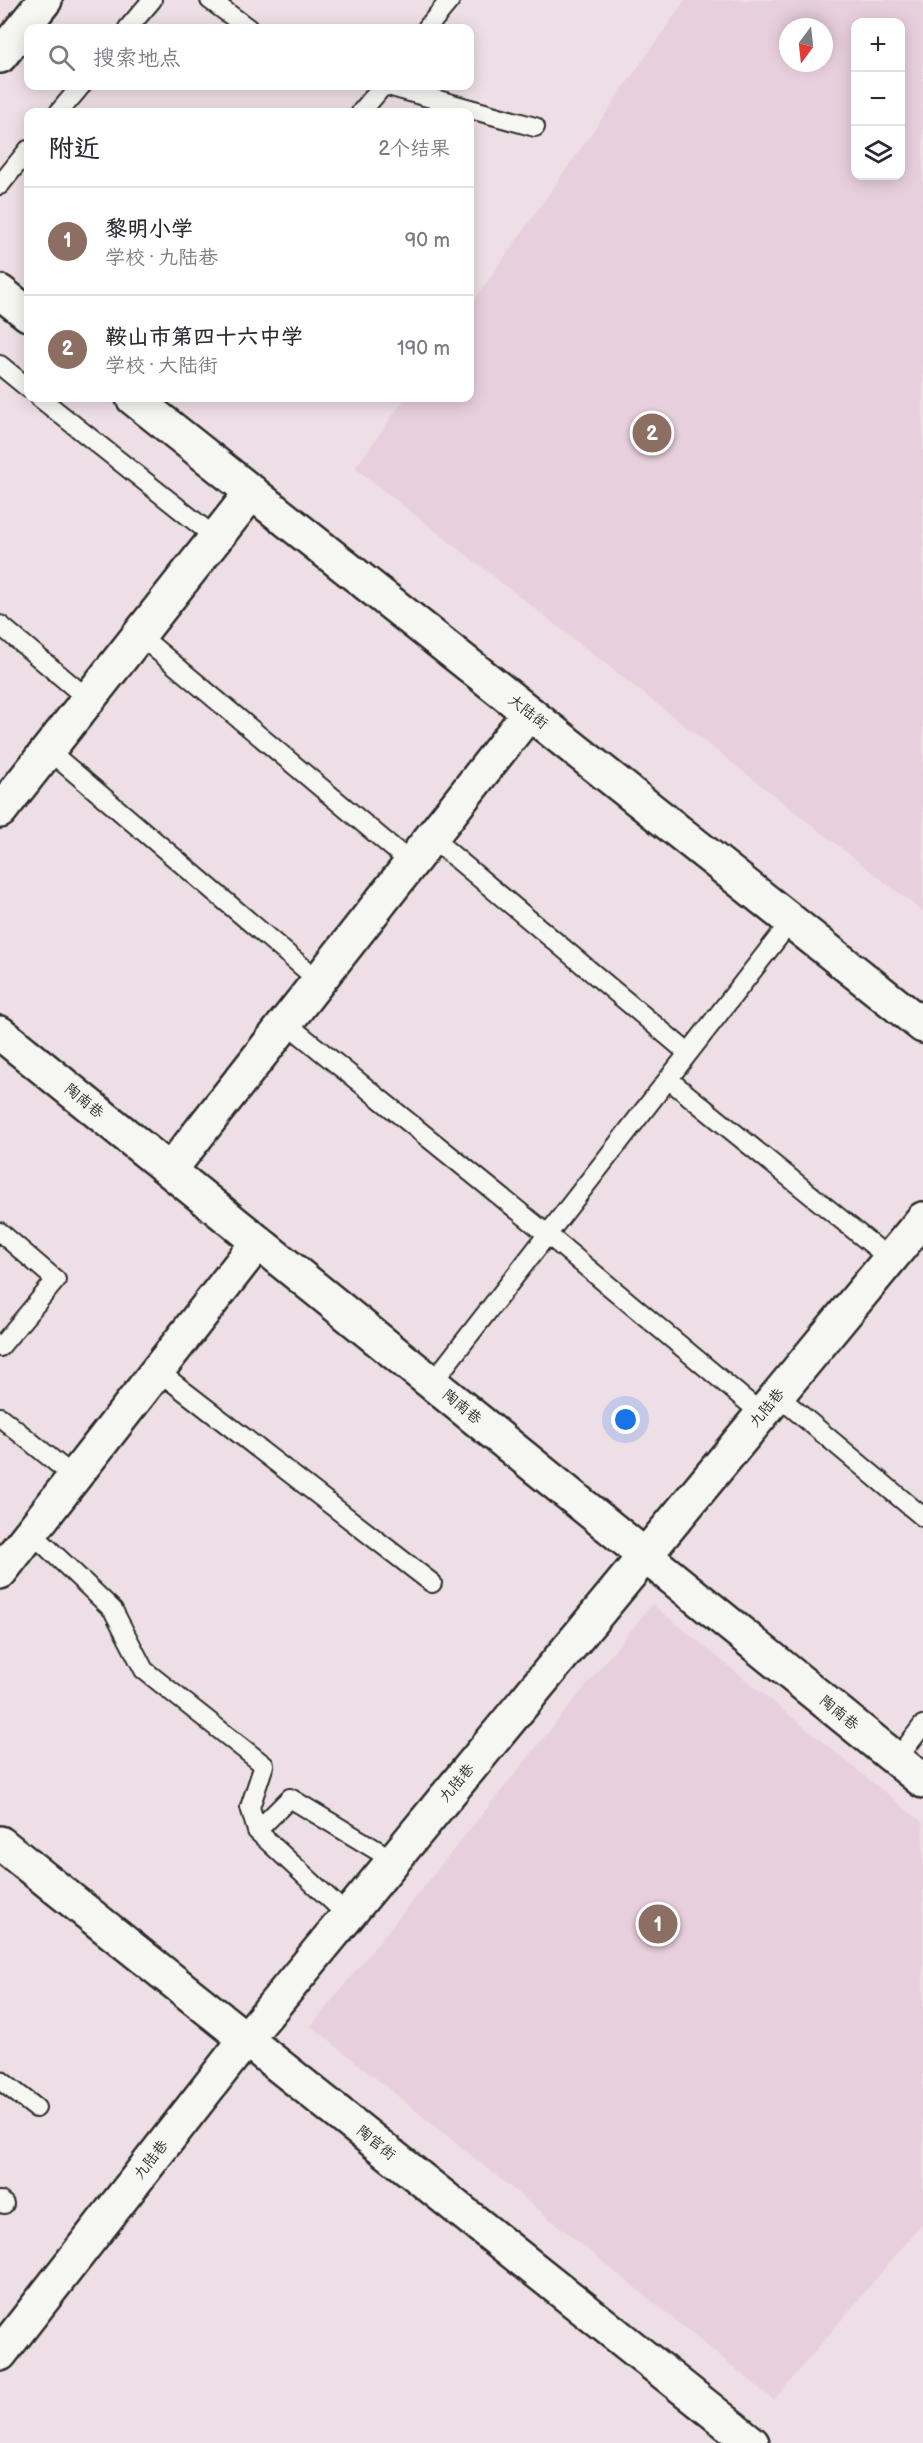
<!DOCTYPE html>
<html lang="zh">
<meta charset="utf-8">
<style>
:root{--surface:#fff;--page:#f2f2f3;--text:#2b2b33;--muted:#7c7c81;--line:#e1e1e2;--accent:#1f6fb2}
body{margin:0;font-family:"Balsamiq Sans","LXGW WenKai TC",sans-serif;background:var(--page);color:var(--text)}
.controls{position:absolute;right:18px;top:18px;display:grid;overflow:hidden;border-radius:12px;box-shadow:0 3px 15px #0003}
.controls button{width:54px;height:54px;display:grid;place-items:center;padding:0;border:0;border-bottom:2px solid var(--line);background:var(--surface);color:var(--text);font:30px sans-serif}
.compass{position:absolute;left:779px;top:18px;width:54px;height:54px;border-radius:50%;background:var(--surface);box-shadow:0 3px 15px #0003;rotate:195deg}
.you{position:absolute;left:626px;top:1420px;width:21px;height:21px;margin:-15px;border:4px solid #fff;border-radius:50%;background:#1a73e8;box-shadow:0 0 0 9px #1a73e833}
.badge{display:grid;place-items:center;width:39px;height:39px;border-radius:50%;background:var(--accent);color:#fff;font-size:20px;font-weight:700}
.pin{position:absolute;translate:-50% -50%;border:3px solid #fff;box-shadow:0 2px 6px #0006}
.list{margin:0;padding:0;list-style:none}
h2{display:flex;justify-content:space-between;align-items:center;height:78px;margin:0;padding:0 24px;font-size:26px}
h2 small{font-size:20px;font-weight:400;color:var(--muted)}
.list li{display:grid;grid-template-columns:39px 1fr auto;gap:18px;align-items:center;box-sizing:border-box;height:108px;padding:0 24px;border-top:2px solid var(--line)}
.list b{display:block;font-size:22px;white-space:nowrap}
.list p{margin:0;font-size:20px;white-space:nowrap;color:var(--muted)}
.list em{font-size:20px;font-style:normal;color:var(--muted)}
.icon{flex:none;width:33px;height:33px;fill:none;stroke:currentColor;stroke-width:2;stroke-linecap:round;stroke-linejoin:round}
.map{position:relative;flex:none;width:923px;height:2443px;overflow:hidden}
.search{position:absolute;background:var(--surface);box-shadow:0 3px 15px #0003;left:24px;top:24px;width:450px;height:66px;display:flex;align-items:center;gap:15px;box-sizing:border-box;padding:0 21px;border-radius:12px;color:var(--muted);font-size:22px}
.panel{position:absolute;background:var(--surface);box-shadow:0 3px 15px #0003;left:24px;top:108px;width:450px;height:294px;border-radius:12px}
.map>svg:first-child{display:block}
</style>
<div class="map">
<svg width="923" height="2443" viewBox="0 0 923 2443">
<rect width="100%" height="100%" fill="#eedfe6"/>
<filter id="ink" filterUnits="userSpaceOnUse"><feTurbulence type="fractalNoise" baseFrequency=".0167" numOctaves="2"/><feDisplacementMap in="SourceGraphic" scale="12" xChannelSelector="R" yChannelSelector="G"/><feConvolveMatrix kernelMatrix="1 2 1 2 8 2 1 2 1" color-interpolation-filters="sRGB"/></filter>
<g filter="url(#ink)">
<path fill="#e8cfdd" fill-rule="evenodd" d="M685,0H923V912L355,468L405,398H470V306ZM856,22H900V176H856ZM788,27H824V63H788Z
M652,1604L923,1823V2223L774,2400L311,2026Z"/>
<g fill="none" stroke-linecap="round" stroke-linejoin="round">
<g stroke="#2b2b2b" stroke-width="22">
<path id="service" d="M210,0L248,28
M128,28L152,0
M427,28L450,0
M388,86L535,127
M59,112L81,86
M361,112L383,86
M0,185L28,150
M0,365L28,388
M40,398L216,538
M0,625L88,699
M139,635L411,863
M48,750L319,981
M432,838L688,1053
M286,1023L547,1234L762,1414
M668,1079L890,1259
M0,1232L56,1280L0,1347
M158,1371L432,1583
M432,1383L791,921
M777,1395L923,1517
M0,1417L74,1477
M31,1532L113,1610L144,1670L264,1765L250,1807L257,1831L347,1915
M897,1759L923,1725
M257,1831L290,1798L393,1860
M0,2080L36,2108
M0,2201L4,2204"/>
</g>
<g stroke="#2b2b2b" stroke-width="38">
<path id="minor" d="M0,811L252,492
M0,1033L923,1781
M170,1170L529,713
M0,1572L258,1242
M0,1843L752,2443
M0,2354L246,2039L923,1219"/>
</g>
<g stroke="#2b2b2b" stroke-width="38">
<path id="tertiary" d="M0,292L28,314
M133,398L923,1026"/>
</g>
<g stroke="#2b2b2b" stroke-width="38">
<path id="secondary" d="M0,56L45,0"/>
</g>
<use href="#service" stroke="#f6f6f2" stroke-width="18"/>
<use href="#minor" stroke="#f6f6f2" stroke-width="33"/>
<use href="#tertiary" stroke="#f6f6f2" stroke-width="33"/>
<use href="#secondary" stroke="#f6f6f2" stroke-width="33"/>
</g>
</g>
<g text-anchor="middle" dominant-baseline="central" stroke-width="5" stroke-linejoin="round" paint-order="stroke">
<g font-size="15" fill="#2b2b2b" stroke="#f6f6f2">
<text transform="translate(528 712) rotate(38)">大陆街</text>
<text transform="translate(84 1101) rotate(39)">陶南巷</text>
<text transform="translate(462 1407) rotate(39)">陶南巷</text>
<text transform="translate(767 1408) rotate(-51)">九陆巷</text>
<text transform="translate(839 1713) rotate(39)">陶南巷</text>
<text transform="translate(457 1783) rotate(-50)">九陆巷</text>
<text transform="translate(376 2143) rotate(39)">陶官街</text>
<text transform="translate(151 2160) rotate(-52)">九陆巷</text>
</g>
</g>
</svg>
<div class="controls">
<button>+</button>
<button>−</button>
<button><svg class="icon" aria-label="layers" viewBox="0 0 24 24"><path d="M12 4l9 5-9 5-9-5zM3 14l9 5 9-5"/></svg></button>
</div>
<svg class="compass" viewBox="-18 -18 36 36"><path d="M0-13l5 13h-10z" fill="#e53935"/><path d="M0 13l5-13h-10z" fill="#7c7c81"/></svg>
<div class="you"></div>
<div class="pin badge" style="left:658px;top:1924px;background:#8d6e63">1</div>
<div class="pin badge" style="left:652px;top:433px;background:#8d6e63">2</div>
<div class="search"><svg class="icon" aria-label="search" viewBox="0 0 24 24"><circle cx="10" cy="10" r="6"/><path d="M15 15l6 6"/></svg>搜索地点</div>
<section class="panel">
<h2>附近<small>2个结果</small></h2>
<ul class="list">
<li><span class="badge" style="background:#8d6e63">1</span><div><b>黎明小学</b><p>学校 · 九陆巷</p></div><em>90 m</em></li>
<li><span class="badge" style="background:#8d6e63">2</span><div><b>鞍山市第四十六中学</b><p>学校 · 大陆街</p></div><em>190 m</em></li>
</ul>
</section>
</div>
